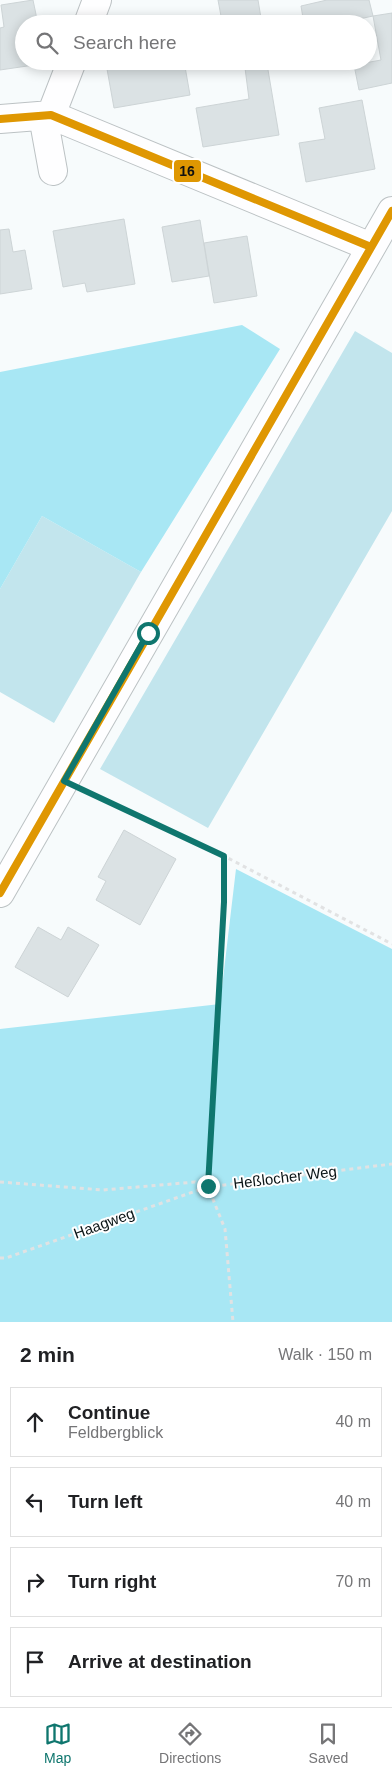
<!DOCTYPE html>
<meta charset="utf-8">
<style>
:root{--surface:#fff;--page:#f6f6f6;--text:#202124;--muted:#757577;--line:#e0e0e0;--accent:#0f766e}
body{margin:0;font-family:Arial,sans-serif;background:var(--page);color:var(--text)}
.stop{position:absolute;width:15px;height:15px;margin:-11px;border:4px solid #0f766e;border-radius:50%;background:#fff}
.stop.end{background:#0f766e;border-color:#fff;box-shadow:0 1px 5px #0008}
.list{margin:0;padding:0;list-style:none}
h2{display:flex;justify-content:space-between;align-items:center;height:65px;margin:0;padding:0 20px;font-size:21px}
h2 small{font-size:16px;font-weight:400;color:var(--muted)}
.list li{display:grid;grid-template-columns:32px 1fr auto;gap:15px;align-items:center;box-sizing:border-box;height:70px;margin:0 10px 10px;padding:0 10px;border:1px solid var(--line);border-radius:0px}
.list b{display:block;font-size:19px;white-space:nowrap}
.list p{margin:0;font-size:16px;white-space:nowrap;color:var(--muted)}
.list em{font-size:16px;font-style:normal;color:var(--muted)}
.icon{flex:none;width:28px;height:28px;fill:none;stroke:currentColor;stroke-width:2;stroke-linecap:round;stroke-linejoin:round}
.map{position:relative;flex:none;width:392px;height:1322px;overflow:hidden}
.search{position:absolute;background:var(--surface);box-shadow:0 2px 12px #0003;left:15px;right:15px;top:15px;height:55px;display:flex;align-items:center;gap:12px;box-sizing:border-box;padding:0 18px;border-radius:28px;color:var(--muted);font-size:19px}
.sheet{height:385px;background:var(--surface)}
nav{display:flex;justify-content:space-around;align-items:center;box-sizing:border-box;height:70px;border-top:1px solid var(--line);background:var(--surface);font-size:14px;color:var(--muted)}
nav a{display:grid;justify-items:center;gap:2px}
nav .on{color:var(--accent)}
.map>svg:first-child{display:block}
</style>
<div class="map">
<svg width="392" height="1322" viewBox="0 0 392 1322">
<rect width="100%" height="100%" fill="#f7fbfc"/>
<path fill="#c2e5ed" d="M355,331L392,353V511L208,828L100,769Z
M42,516L141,572L54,723L0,692V589Z"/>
<path fill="#a8e7f4" d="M242,325L280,349L141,572L42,516L0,589V372Z
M236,869L392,949V1322H0V1029L220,1004Z"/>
<path fill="#dbe2e4" stroke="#cdd4d6" d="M33,0L38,24H24V61H33L34,65L0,70V28L4,27L1,5Z
M218,0H258L262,24H191V21L221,16Z
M369,0L373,16L336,24H304L301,6L327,0Z
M392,13V83L359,90L354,65L381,60L373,16Z
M154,61H184L190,95L114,108L107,69Z
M267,64L279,135L203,147L196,108L249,99L245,68Z
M362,100L375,169L306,182L299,143L325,139L319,108Z
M124,219L135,284L87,292L85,283L63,287L53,231Z
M200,220L209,276L172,282L162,227Z
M9,229L13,252L25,250L32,289L0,294V230Z
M247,236L257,296L214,303L204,243Z
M124,830L176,859L140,925L96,900L106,881L98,877Z
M38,927L61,940L68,927L99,945L68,997L15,967Z"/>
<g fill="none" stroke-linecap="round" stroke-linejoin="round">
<g stroke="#bcc2c4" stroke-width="30">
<path id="minor" d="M88,24L97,0
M51,115L72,61
M43,116L53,171
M0,119L51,115L371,247
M0,893L392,211"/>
</g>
<path stroke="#e1e2e3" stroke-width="3" stroke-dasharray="4 4" stroke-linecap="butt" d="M91,794L224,856L392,944
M224,856V902L208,1187L225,1229L233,1322
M0,1182L103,1190L195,1182L208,1187L392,1164
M0,1258H6L207,1187"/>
<use href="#minor" stroke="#fefeff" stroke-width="28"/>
<g stroke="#fff" stroke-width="11">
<path id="bus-1" d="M0,119L51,115L371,247
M0,893L392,211"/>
</g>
<use href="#bus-1" stroke="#df9702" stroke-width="8"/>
</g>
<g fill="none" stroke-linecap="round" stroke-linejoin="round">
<path stroke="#0f766e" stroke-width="6" d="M148,633L64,781L224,856V902L208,1186"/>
</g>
<g text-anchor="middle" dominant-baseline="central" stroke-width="4" stroke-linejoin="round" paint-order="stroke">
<g font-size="15" fill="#0a1416" stroke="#fff">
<text transform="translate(285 1177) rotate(-7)">Heßlocher Weg</text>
<text transform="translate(104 1223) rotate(-20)">Haagweg</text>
</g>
</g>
<rect stroke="#fff" stroke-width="2" x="173" y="159" width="29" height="24" rx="5" fill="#df9702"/>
<g font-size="14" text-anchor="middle" font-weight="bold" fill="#111">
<text x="187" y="176">16</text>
</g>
</svg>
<div class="stop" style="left:148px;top:633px"></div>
<div class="stop end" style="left:208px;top:1186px"></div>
<div class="search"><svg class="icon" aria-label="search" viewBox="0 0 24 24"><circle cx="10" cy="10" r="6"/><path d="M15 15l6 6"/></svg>Search here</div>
</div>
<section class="sheet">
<h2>2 min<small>Walk · 150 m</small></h2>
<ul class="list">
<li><svg class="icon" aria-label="ahead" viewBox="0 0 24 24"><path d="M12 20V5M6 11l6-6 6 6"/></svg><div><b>Continue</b><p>Feldbergblick</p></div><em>40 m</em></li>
<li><svg class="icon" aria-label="left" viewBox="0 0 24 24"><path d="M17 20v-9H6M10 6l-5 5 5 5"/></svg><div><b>Turn left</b></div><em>40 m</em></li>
<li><svg class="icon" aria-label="right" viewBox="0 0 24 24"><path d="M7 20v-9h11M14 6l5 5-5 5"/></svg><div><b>Turn right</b></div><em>70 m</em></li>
<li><svg class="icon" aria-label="arrive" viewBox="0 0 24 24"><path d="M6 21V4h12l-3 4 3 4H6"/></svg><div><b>Arrive at destination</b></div></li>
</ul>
</section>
<nav>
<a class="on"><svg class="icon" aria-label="map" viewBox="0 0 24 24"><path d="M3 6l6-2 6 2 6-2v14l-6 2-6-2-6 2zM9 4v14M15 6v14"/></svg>Map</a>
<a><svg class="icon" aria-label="directions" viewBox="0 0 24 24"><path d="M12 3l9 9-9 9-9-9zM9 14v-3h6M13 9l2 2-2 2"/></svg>Directions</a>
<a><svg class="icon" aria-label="saved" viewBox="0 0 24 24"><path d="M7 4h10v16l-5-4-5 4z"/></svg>Saved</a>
</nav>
